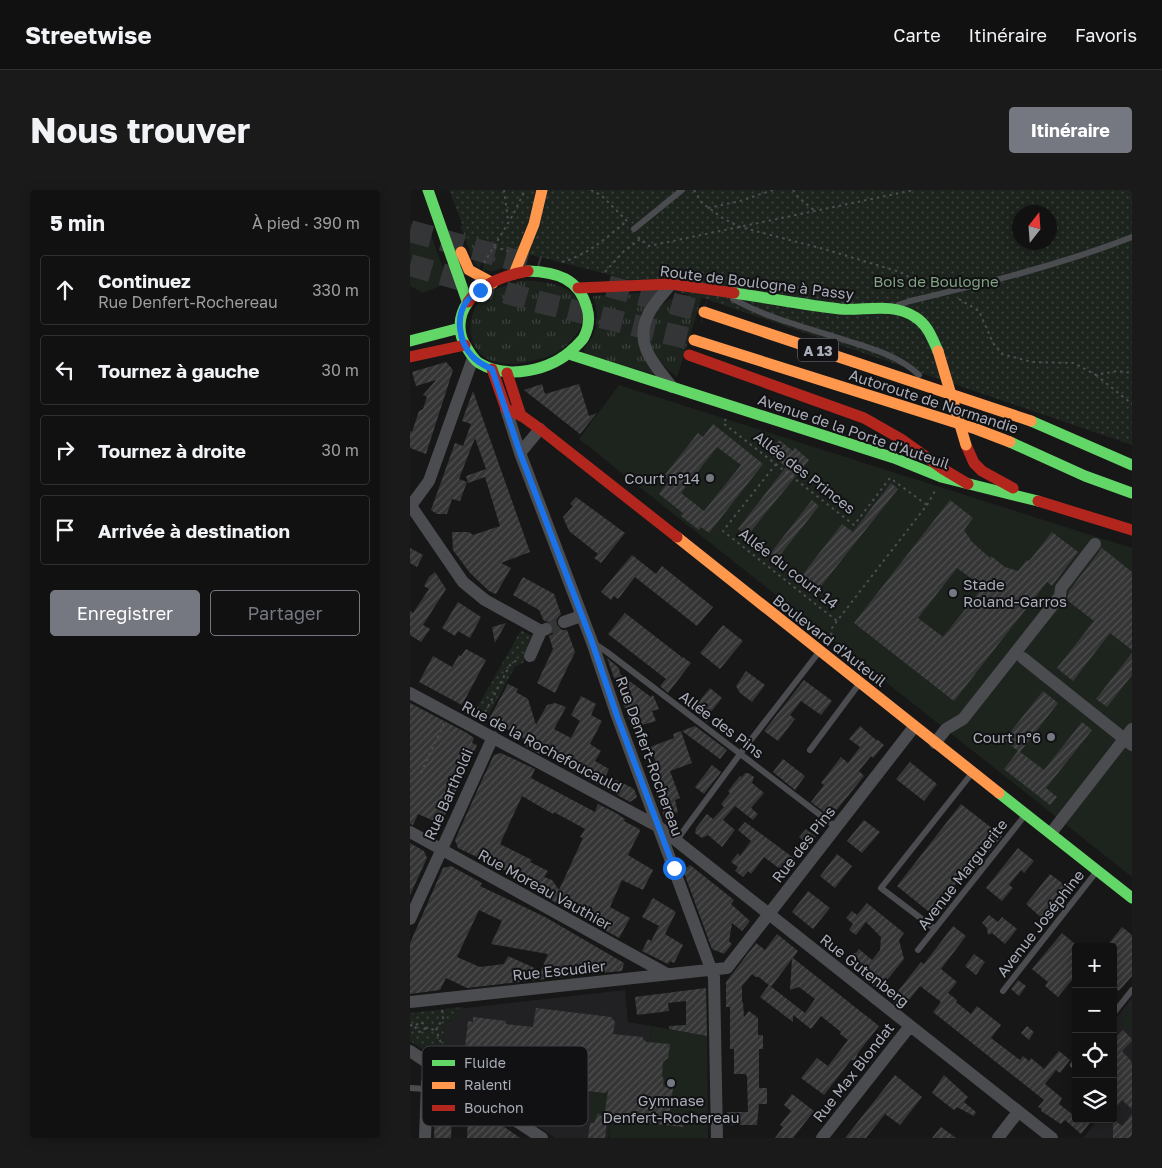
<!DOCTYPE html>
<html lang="fr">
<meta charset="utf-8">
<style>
:root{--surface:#111;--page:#1a1a1a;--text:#f1f3f6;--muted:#9c9d9f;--line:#303131;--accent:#757880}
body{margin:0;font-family:"Golos Text",sans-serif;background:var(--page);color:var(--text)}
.controls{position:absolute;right:15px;bottom:15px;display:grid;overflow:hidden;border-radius:5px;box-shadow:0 2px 12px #0003}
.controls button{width:45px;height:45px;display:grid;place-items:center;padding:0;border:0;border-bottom:1px solid var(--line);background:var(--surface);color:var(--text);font:25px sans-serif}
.compass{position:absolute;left:602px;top:15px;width:45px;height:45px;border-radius:50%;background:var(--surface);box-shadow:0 2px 12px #0003;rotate:17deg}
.stop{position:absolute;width:15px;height:15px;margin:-11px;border:4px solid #1a73e8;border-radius:50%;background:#fff}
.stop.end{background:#1a73e8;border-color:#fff;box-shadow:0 1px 5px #0008}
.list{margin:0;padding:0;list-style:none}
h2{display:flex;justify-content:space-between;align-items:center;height:65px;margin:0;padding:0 20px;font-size:21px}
h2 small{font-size:16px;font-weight:400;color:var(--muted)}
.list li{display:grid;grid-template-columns:32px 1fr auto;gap:15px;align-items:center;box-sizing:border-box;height:70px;margin:0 10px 10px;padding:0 10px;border:1px solid var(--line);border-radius:5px}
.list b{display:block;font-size:19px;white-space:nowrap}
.list p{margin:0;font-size:16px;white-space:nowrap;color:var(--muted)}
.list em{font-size:16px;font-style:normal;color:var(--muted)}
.actions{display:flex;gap:10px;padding:15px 20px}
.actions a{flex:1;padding:11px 0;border:1px solid var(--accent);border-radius:5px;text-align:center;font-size:18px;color:var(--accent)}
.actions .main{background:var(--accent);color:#fff}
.icon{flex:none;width:28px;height:28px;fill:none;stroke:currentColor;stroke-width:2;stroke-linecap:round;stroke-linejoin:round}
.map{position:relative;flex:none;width:722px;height:948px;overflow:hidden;border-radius:5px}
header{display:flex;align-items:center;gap:30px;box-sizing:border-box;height:70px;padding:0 25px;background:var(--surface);border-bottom:1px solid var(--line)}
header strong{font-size:24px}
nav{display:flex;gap:28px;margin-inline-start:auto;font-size:18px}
.intro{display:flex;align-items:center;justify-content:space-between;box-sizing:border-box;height:120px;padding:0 30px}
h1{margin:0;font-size:35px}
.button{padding:12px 22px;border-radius:5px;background:var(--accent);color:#fff;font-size:18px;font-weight:700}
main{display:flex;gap:30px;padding:0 30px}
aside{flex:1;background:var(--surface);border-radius:5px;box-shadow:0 2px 12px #0003}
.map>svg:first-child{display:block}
</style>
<header>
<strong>Streetwise</strong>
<nav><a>Carte</a><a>Itinéraire</a><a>Favoris</a></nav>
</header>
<div class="intro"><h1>Nous trouver</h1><a class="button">Itinéraire</a></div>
<main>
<aside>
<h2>5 min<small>À pied · 390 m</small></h2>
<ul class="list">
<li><svg class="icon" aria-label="ahead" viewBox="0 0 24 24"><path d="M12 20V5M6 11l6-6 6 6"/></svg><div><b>Continuez</b><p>Rue Denfert-Rochereau</p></div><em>330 m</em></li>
<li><svg class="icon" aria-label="left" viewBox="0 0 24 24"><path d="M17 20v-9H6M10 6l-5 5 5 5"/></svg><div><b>Tournez à gauche</b></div><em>30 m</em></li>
<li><svg class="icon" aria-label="right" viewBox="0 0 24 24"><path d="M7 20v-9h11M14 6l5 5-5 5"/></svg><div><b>Tournez à droite</b></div><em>30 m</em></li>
<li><svg class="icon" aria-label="arrive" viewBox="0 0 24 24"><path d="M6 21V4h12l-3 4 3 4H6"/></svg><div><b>Arrivée à destination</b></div></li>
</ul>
<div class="actions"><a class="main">Enregistrer</a><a>Partager</a></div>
</aside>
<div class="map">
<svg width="722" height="948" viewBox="0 0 722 948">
<defs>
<pattern id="grass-tufts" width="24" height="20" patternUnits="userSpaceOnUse" patternTransform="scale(1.25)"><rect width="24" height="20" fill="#1d241e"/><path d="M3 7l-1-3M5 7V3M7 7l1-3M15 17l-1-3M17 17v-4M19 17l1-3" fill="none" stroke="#3b413d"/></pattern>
<pattern id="park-dots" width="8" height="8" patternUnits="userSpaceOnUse" patternTransform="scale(1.25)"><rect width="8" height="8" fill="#1d241e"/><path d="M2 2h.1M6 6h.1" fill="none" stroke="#3b413d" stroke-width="1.8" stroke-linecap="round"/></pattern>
<pattern id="building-hatch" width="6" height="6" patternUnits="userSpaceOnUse" patternTransform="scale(1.25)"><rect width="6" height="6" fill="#353536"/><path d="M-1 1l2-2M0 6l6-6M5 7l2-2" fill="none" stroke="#4f5051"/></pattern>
</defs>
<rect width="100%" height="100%" fill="#171717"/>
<path fill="#212123" d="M215,800L218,832L242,836L240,852H236L184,932L200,933L198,948H145L40,877L41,866L33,844L35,842L34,838L38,831L40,832L46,827L47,819Z
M722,808V948H673L688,929H703V832Z"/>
<path fill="url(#grass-tufts)" d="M110,33C105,54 103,87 73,80C73,61 97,44 110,33Z
M56,34L84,52L69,78L65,74L50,36Z
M110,91C129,90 167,94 171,118C172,124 171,132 171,138C165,145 160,153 153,158C146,164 134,168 125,170C112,174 94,176 80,170C55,160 55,122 75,106C84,98 98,95 110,91Z
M247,102L236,118L243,184L175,164L174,159L182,148L186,138L187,123L183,106Z
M274,105L292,107L267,187C256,178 246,171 241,158C239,154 239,150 239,146C239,125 253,108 274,105Z"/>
<path fill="url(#park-dots)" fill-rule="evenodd" d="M39,0H722V255L296,109L58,49ZM610,22H640V52H610Z
M111,440L121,446L114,466V472L105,477L75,531L63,525Z
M53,817L52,820L47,819L46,829L42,831H38L34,838L35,842L33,844L41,866L40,877L0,851V823Z"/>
<path fill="#1d241e" d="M0,33L5,36L7,41L5,46L20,42L38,93L13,103L0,96Z
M209,195L722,358V687L169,249Z
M722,816V840L721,841L709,832Z
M242,836L297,846L298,948H199L200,933L182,930L181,928L184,902H188L234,871L236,852H240Z"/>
<path fill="url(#building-hatch)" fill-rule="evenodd" d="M36,172L43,180L16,264L0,258V241L2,242L9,221L13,219L17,207L13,205L26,190L6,196L2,182Z
M132,194L135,204L169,194L179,226L187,223L170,244L114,200Z
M63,201L120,362L91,373L101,378L86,404L79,401L60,383L43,360L42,342H59L63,345L90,336L75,287L58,293L56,286L76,279L65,248L49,289L57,292L50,311L42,309L37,324H27L21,320L45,253L53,256L61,234L52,231Z
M303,234L353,274L299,343L291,337L289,340L271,326L273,323L249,304L259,290L254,286L288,243L293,247ZM307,257L331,275L294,321L271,303Z
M369,250L383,261L385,258L399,270L337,346L328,339L376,277L359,263Z
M481,293L488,299L407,401L390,388L432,334L443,342Z
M166,307L215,343L191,373L184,368L188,364L159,341L153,327L163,316L160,314Z
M402,310L409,316L367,369L360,364Z
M540,310L563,328L554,340L562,352L580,368L581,366L595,377L608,381L617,370L619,371L642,342L668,362L642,396L637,392L544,511L444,433ZM547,378L573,397L533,447L508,428Z
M0,358L13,365L7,377L0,373Z
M692,358L722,382V460L700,443L663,491L647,478L684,431L657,410L659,401Z
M222,365L246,384L252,376L303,417L287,436L225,387L208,409L204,406L201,410L191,402Z
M25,382L36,399L13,435L20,439L11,452L0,445V421L3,423L19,399L14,396L19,387Z
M113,387L144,404L151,424L146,430L147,435L152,440H157L165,462L145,503L127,493L143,459L139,446L143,444L144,436L141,432L134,431L129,420L103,405Z
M48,412L71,427L60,448L48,441L45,446L32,438Z
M215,423L273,468V467L281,473L258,503L250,496L256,489L198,444Z
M96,433L85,453L82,437Z
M313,435L333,451L310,479L290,463Z
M56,459L76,470L52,515L9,492L23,466L42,477L49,465L51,466Z
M722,463V485L697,517L686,509Z
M197,468L209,478L210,484L241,507L243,505L249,519L242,521L246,531L222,538Z
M336,481L355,495L342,512L330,503L326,496Z
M394,490L422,511L411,525L391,511L380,525L385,529L368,551L354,541Z
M98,494L108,499L106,502L118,509L126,535L137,515L145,513L156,517L144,539L161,548L170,531L161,525L171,506L186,514L181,525L192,531L180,554L191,561L185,571L199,579L191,595L207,590L224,599L227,607L220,612L162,580L164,575L134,558L130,564L115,556L117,550L79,529Z
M300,498L312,508L300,523L302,525L297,532L282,520Z
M633,501L648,513L610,562L634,580L672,532L682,540L636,598L647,607L640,615L594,579L608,561L594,550Z
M0,513L57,543L64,548L62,553L67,555L31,634L8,624L3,635L0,634Z
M285,536L317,560L310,569L272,541Z
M450,536L466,550H468L474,555L463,568L461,566L449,581L454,586L421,627L401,612L414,595L411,593L431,567L438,573L450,557L439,549Z
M271,541L282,573L260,581L270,608L265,610L268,622L263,624L264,629L256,632L246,605L253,602L245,581L249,580L240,557L264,548L263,544Z
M91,563L125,579L121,588L185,622L188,614L206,623L215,629L214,631L229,639L230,641L218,665L243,680L233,700L212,690L200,717L220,728L209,748L127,702L130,697L48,658L45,650L72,590L84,565ZM112,606L143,624L144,622L175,639L170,647L173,648L149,700L142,690L134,687L138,681L120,672L122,670L90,654Z
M373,569L395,586L385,600L363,582Z
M500,572L527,594L514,611L486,589Z
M302,575L311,582L294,604L285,597Z
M335,583H338L344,587L342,593L354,603L341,618L348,624L343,630L325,616L313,630L325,640L312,657L298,645L292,648L285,643L286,638L297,624L303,629L314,617L311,614L320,603L318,601L330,586L332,587Z
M551,614L592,646L560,686H552L543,698L547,702L532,721L525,722L523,725L487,696Z
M454,630L470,642L452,663L437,651Z
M335,632L385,669L374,682L354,667L341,684L338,681L333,687L325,681L328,677L321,672L328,663L330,666L341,651L328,640Z
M396,639L406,647L399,655L389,647Z
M0,653L14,661L17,668L0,705Z
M608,658L624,671L614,683L611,680L599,695L603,698L592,711L576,698Z
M427,664L442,676L425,698L410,686Z
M280,675L324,710L321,714L340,731L332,741L322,733L319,751L322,754L314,764L302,759L273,680Z
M41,676L72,693L70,696L135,727L214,773L212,781L165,785L154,787L57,798L36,788L30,800L0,804V753L33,678ZM69,720L92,731L81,754L138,764L131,781L98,766L94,774L70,777L47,767Z
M640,684L660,699L635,731L616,714Z
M398,701L420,718L403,739L382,722Z
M243,708L266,722L255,744L273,755L264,773L260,771L258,774L232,761L238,749L241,751L249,736L232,727Z
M457,713L494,743L489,750L494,769L469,800L454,789L457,786L439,770L438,767L441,763H446L449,759L462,770L470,760L471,747L456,732L446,745L439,740L443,734L436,728L442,721L447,725Z
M579,725L588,732L592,727L607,739L595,754L582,743L578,745L577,738L572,733Z
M543,736L556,746L531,779L547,792L538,803L547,810L546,812L561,824L567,816L591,835L581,848L610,870L613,866L619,871L621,868L634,879L649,861L660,870L650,883L646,880L635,894L652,908L649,914L666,927V929H683L671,944L655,930L651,934L631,921L632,919L628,917L634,910L523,822L531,812L510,796L492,819L481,810L511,772L514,774Z
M712,737L722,745V786L709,801L703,796V757H696Z
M652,743L665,754L662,758L666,761V785L648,807L635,796L638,792L622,779Z
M367,744L388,761L383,768L469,836L448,863L445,870H441L414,905L391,888L407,868L418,876L438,850L430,844L431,842L411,826L401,839L383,825V832L350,807L359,795L395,823L405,809L389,797L380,800L382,769L361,797L349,787H346L342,784L332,796V812H333L334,827L339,821L348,828V845H353V859H349V898H357V914H349L347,935H317V922H338L337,887L336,884H324V859H320V817H316V792L346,753L355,760Z
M564,764L575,772L566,785L555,776Z
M608,790L616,796L609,806L601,799Z
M296,798L297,846L259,839V836L276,835V811L258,813L259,821L227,825L225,807Z
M126,818L201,827L205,832L203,844L232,847L236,852L260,854L258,868L253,872L252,886L254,890L253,896L263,898L259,928L275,937L195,929L197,930L195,948H178L180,933H184L188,923L194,928L198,901L195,903L160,899L178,914L159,921L150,919L149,922L140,910L137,911V896H134L143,884L141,882L151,877L142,866L121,864V862L105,860L103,881L80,879L79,883L58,880V876L53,875L58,831L63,832V827L96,831V834L123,837Z
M617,836L624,842L619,850L611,843Z
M713,840L722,849V851L712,861L722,872V919L712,910L703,921V850Z
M485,885L512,907L490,935L475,924L456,948H435Z
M534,885L558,907L554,912L566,922L564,926L547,917L544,920L522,903Z
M30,894L86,931L110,948H57L58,926L42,925L41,948H24L25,897Z
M382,904L404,921L383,948H365L373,937L370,935L381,921L374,915Z
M722,924V948H703V929L712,936Z
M531,937L546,948H522Z"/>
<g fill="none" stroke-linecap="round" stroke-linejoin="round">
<path stroke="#343537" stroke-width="12" stroke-dasharray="12 6" stroke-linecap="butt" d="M136,439L154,432"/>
<path stroke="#343537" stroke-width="22" stroke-dasharray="22 11" stroke-linecap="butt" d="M0,41L129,77
M0,75L125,111L284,150
M198,96L294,122"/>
<path stroke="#4d4e52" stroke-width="2" stroke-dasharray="2.5 4" stroke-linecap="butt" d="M94,0L98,30
M181,0L191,5L219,33
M284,0L292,13L314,29L330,37L414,59L490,82L518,98
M383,0L388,7L405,21
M298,18L330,11L363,0
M228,47L239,56L504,0
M84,57L98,61
M152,72C178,65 197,47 217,31
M74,73L103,25L115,0
M195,82L213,62L230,49
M549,109L569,121L583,153L592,164L622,172L664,173L686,185L707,181L722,183
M686,185L722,214
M316,229L313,233L444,335L480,288L517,315
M366,274L313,341L427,431
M419,451L421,448L422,438L427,431L517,315L526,299
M72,528L100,475L108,469
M11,583L34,533
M32,820L33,828L26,840L37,869V871
M0,835L5,836L10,832L14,834L15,838L13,841L8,842L6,839L5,836
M15,838L26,840"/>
<path stroke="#4b4c50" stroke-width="6" d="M224,39L272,0
M323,109C359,129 402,139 441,152C466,160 490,167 509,185
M488,115L500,111C576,93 650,75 722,47
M185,454L197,462L426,637
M400,560L449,494
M266,651L330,564L409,462
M525,739L471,698L562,583
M508,760L616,624
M593,801L687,681
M703,824L722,800
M663,875L666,871
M0,898L16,899"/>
<path stroke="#4b4c50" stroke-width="12" d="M261,94C254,103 244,113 239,123C223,154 244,174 262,197
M96,219L110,263L182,452L207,526L304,787L307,948
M110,263L130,239
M1,316L53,392L75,410L131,441
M0,317L19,291L63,168
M154,432L171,426
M120,466L131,441L136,439
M613,468L722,555
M0,503L249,637L642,948
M525,553L536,539L553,529L650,406L651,398L685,354
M0,642L257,784
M641,643L722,539
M0,729L83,547
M0,812L317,778L504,537
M0,861L132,948
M15,948L17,892L23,876
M412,948L500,836
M588,948L608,922"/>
<path stroke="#63d668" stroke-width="11" d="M18,0L57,111
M324,103C359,108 395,115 430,119C455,121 482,112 505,127C518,135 522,148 528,161
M58,112C48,126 47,144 57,158C60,163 64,170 69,173C97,190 141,181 164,158C167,155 172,151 174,147C179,137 180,128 177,118C169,88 146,82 118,81
M0,151L50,138
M159,164L484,268L531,287L628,311
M621,231L722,275
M600,252L675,286L722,303
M589,603L722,708"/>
<path stroke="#ff974d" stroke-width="11" d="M51,62L59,80L83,93
M104,84L124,34L132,0
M294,122L621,231
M284,150L566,239L600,252
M267,347L589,603"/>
<path stroke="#b3261e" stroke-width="11" d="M168,98L261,94L324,103
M58,112C72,93 96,85 118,81
M279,165L454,228L491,249L533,279L558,294
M0,167L55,155
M82,179L96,219L112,226L130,239L267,347
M97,183L111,226
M556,255L564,273L572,281L603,298
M628,311L722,340"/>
<path stroke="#ff974d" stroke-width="11" d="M528,161L556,255"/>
</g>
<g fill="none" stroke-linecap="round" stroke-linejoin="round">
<path stroke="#1a73e8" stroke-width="6" d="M70,100C66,103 60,107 57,111C45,126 49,152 62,166C67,172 75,176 82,179L110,263L182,452L207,526L264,678"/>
</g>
<g fill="#757880" stroke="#111113" stroke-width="2">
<circle cx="300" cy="288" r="5"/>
<circle cx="543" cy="403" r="5"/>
<circle cx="641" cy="547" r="5"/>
<circle cx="261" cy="893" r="5"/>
</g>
<g text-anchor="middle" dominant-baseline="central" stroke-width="4" stroke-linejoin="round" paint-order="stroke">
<rect fill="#111113" stroke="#7b7e86" stroke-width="1" x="388" y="148.5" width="40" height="23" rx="4"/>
<g font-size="14" font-weight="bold" fill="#a8adb8">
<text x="408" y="160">A 13</text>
</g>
<g font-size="15" fill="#7fa381" stroke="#111113">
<text x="526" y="91">Bois de Boulogne</text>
</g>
<g font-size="15" fill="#a8adb8" stroke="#111113">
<text transform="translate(347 92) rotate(7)">Route de Boulogne à Passy</text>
<text transform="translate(524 211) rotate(18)">Autoroute de Normandie</text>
<text transform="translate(444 241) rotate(19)">Avenue de la Porte d'Auteuil</text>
<text transform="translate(395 282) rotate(38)">Allée des Princes</text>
<text transform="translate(379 378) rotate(38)">Allée du court 14</text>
<text transform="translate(420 450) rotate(38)">Boulevard d'Auteuil</text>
<text transform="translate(312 534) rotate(37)">Allée des Pins</text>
<text transform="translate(132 556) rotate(28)">Rue de la Rochefoucauld</text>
<text transform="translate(240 566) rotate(70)">Rue Denfert-Rochereau</text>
<text transform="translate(38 604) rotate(-66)">Rue Bartholdi</text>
<text transform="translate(393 654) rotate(-52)">Rue des Pins</text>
<text transform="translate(552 684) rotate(-52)">Avenue Marguerite</text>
<text transform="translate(135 699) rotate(29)">Rue Moreau Vauthier</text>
<text transform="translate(630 733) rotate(-52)">Avenue Joséphine</text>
<text transform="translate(149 780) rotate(-6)">Rue Escudier</text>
<text transform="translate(455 780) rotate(38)">Rue Gutenberg</text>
<text transform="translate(443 882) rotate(-52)">Rue Max Blondat</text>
</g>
<g font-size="15" fill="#a8adb8" stroke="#111113" text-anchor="end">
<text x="290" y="288">Court n°14</text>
<text x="553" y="394" text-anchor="start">Stade<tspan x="553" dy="17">Roland-Garros</tspan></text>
<text x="631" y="547">Court n°6</text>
<text x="261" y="910" text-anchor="middle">Gymnase<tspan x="261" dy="17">Denfert-Rochereau</tspan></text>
</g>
</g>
<rect x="12" y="856" width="166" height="80" rx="8" fill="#111113" stroke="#3e4045" stroke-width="1"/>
<rect x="22" y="870" width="23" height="6" fill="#63d668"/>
<rect x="22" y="892" width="23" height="7" fill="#ff974d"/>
<rect x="22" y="915" width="23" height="6" fill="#b3261e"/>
<g font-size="14" fill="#a8adb8">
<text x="54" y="878">Fluide</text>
<text x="54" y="900">Ralenti</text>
<text x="54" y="923">Bouchon</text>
</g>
</svg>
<div class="controls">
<button>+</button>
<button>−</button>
<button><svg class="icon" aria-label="locate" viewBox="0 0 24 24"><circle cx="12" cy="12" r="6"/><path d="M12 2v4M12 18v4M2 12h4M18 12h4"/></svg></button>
<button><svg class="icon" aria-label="layers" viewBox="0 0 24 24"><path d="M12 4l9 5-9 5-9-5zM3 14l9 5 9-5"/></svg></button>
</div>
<svg class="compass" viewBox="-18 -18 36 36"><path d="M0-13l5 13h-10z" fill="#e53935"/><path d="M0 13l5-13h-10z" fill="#9c9d9f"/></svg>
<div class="stop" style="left:264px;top:678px"></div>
<div class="stop end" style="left:70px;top:100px"></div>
</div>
</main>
